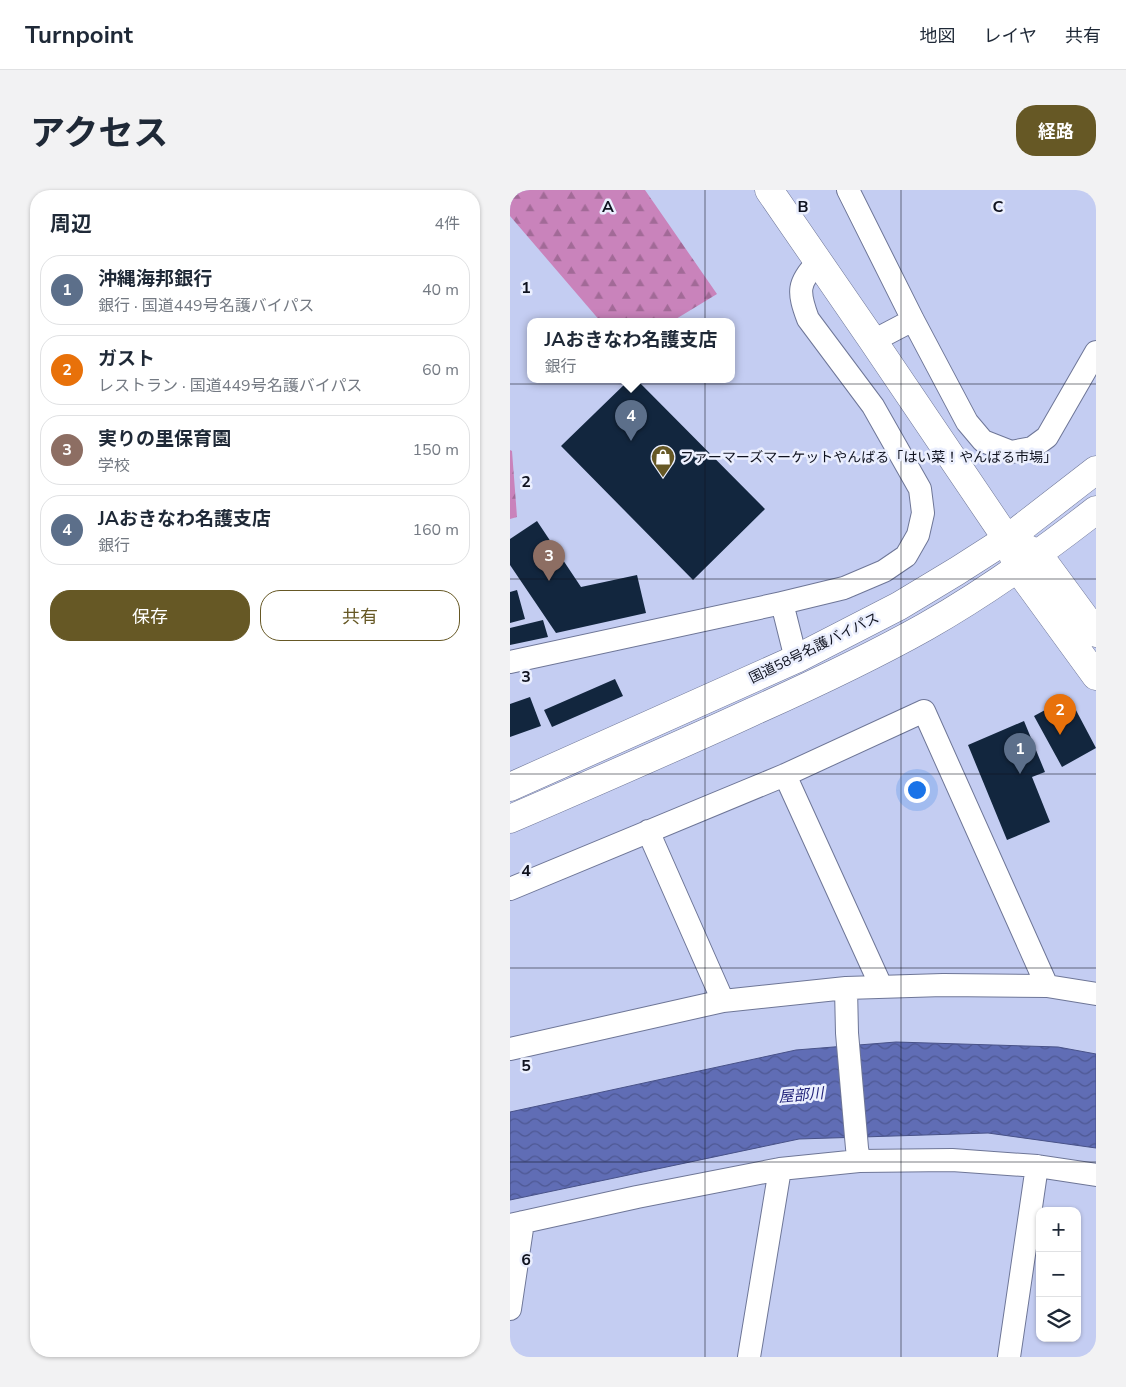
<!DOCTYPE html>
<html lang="ja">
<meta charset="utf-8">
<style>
:root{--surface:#fff;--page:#f2f2f3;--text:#1f2937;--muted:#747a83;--line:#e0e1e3;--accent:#665825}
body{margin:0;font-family:"Nunito Sans","Noto Sans JP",sans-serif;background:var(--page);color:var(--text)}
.controls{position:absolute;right:15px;bottom:15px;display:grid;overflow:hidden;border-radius:10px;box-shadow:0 1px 4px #0004}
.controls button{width:45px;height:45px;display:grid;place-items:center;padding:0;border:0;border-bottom:1px solid var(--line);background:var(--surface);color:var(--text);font:25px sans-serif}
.you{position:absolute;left:406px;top:599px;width:18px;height:18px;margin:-12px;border:4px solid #fff;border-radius:50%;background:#1a73e8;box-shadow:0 0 0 8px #1a73e833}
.badge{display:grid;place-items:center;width:32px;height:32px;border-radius:50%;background:var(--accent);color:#fff;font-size:16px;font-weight:700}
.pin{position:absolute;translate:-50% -41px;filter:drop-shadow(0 1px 2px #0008)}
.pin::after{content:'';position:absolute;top:26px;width:18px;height:15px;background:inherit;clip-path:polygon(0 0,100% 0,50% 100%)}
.popup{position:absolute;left:17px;top:128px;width:208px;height:65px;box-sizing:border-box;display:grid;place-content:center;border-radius:10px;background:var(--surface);filter:drop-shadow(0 1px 4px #0005);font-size:16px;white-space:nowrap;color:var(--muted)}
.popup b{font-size:19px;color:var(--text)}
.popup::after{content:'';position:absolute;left:50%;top:100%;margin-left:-10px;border:10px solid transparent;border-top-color:var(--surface)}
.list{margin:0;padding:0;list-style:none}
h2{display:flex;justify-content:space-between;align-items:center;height:65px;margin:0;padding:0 20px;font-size:21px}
h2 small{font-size:16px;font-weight:400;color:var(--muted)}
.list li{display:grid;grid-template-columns:32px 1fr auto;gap:15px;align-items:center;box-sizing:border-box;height:70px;margin:0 10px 10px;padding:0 10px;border:1px solid var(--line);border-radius:20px}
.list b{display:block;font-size:19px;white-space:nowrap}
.list p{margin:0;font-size:16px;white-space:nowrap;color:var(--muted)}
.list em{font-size:16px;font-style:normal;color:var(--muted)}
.actions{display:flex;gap:10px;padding:15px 20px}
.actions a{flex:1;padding:11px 0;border:1px solid var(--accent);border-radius:20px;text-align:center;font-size:18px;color:var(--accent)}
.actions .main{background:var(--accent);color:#fff}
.icon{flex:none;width:28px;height:28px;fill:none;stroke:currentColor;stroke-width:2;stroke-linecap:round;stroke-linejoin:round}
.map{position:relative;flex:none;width:586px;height:1167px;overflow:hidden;border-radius:20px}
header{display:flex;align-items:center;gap:30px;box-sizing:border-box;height:70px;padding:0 25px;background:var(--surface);border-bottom:1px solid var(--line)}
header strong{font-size:24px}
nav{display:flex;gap:28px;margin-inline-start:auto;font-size:18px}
.intro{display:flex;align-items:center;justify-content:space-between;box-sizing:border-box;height:120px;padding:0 30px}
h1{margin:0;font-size:35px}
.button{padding:12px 22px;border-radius:20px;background:var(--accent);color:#fff;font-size:18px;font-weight:700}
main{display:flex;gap:30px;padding:0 30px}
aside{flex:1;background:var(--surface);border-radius:20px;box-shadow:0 1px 4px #0004}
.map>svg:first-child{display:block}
</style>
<header>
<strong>Turnpoint</strong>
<nav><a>地図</a><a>レイヤ</a><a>共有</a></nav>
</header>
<div class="intro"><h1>アクセス</h1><a class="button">経路</a></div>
<main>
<aside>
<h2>周辺<small>4件</small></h2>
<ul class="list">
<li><span class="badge" style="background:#5c6f8a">1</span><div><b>沖縄海邦銀行</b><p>銀行 · 国道449号名護バイパス</p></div><em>40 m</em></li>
<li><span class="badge" style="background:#e8710a">2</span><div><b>ガスト</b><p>レストラン · 国道449号名護バイパス</p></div><em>60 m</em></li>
<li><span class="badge" style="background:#8d6e63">3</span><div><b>実りの里保育園</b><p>学校</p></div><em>150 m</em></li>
<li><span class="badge" style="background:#5c6f8a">4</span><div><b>JAおきなわ名護支店</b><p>銀行</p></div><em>160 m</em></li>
</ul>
<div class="actions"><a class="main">保存</a><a>共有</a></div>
</aside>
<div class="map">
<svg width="586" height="1167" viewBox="0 0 586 1167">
<defs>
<pattern id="forest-firs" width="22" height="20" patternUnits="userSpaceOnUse" patternTransform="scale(1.25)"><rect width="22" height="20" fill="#c983bb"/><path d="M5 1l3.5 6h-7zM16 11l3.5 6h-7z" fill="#a26a97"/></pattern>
<pattern id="water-waves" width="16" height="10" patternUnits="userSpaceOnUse" patternTransform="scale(1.25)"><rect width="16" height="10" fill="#606db5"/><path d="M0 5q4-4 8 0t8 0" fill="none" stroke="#4e5893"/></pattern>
</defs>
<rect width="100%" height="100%" fill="#c4cdf2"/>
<path fill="url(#forest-firs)" d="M0,0H135L207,104L161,132H91L0,26Z
M0,260L2,261L7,327L0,329Z"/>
<path fill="url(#water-waves)" stroke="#485288" d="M386,852L548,857L586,864V958L478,943L289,949L0,1010V922L286,860Z"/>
<path fill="#12263e" d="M119,190H127L255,319L183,390L51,256Z
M27,331L71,397L127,385L136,423L46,443L0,375V349Z
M7,400L15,429L0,433V402Z
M33,430L38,447L0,455V438Z
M105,489L113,506L42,537L34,520Z
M20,507L31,536L0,547V514Z
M559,507L586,558L552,577L524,526Z
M514,531L535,582L522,587L540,632L497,650L458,555Z"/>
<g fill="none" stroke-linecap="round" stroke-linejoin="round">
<g stroke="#6e7697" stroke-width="24">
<path id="street" d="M338,0L403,130L457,232L473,251L501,262L522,258L537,247L586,162
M363,151L403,130
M272,413L286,469
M0,472L272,413L334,398L374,381L396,366L408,345L413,323L410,299L363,216L298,129C288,102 287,93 308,72
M275,585L371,796
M138,641L213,811
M0,699L275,585L414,521L537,796
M336,798L337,843L347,958L349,971
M0,859L213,811L336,798L433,795L537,796L586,804
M0,1035L127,1007L270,979L349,971L442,970L527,976L586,985
M0,1119L13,1032
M239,1167L270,979
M499,1167L527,976"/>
</g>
<g stroke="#6e7697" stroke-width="29">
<path id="secondary" d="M259,0L363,151L497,349"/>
</g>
<g stroke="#6e7697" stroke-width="29">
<path id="highway" d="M512,356L528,364L586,443
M502,362L508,379L586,486
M0,597L286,469L389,416L447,381L497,349L586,280
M0,629C81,594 162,559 242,522C300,496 358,469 415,437C475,403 531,363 586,320"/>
</g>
<use href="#street" stroke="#fff" stroke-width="22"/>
<use href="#secondary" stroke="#fff" stroke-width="28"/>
<use href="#highway" stroke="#fff" stroke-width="28"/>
</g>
<path fill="none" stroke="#0f121f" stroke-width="1" stroke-opacity="0.55" d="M195,0V1167M391,0V1167M0,194H586M0,389H586M0,584H586M0,778H586M0,972H586"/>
<defs>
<g id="shop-pin" transform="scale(1.25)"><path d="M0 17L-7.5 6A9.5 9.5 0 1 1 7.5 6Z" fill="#665825" stroke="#ebeffe"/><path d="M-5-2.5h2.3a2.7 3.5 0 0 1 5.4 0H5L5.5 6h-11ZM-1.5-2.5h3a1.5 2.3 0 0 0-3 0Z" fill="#fff"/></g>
</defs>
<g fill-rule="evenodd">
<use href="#shop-pin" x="153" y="267"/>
</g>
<g text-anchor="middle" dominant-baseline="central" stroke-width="5" stroke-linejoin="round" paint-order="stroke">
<g font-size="14" fill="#0f121f" stroke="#ebeffe" text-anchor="start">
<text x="170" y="267">ファーマーズマーケットやんばる「はい菜！やんばる市場」</text>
</g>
<g font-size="14" fill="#0f121f" stroke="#ebeffe">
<text transform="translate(304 458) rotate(-26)">国道58号名護バイパス</text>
</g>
<g font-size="15" font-style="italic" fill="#22237a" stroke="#ebeffe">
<text transform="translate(291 905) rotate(-5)">屋部川</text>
</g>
</g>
<g font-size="16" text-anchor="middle" font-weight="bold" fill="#0f121f" stroke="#ebeffe" stroke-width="5" stroke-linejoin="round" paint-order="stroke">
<text x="98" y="22">A</text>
<text x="293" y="22">B</text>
<text x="488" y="22">C</text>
<text x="16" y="103">1</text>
<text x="16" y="297">2</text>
<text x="16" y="492">3</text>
<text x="16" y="686">4</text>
<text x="16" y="881">5</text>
<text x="16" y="1075">6</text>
</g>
</svg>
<div class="controls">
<button>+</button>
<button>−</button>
<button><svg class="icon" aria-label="layers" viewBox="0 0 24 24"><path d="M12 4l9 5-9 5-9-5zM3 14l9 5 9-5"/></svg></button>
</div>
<div class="you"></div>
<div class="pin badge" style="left:510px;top:584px;background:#5c6f8a">1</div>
<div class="pin badge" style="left:550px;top:545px;background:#e8710a">2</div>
<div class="pin badge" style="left:39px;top:391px;background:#8d6e63">3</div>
<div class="pin badge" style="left:121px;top:251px;background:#5c6f8a">4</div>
<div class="popup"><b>JAおきなわ名護支店</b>銀行</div>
</div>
</main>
